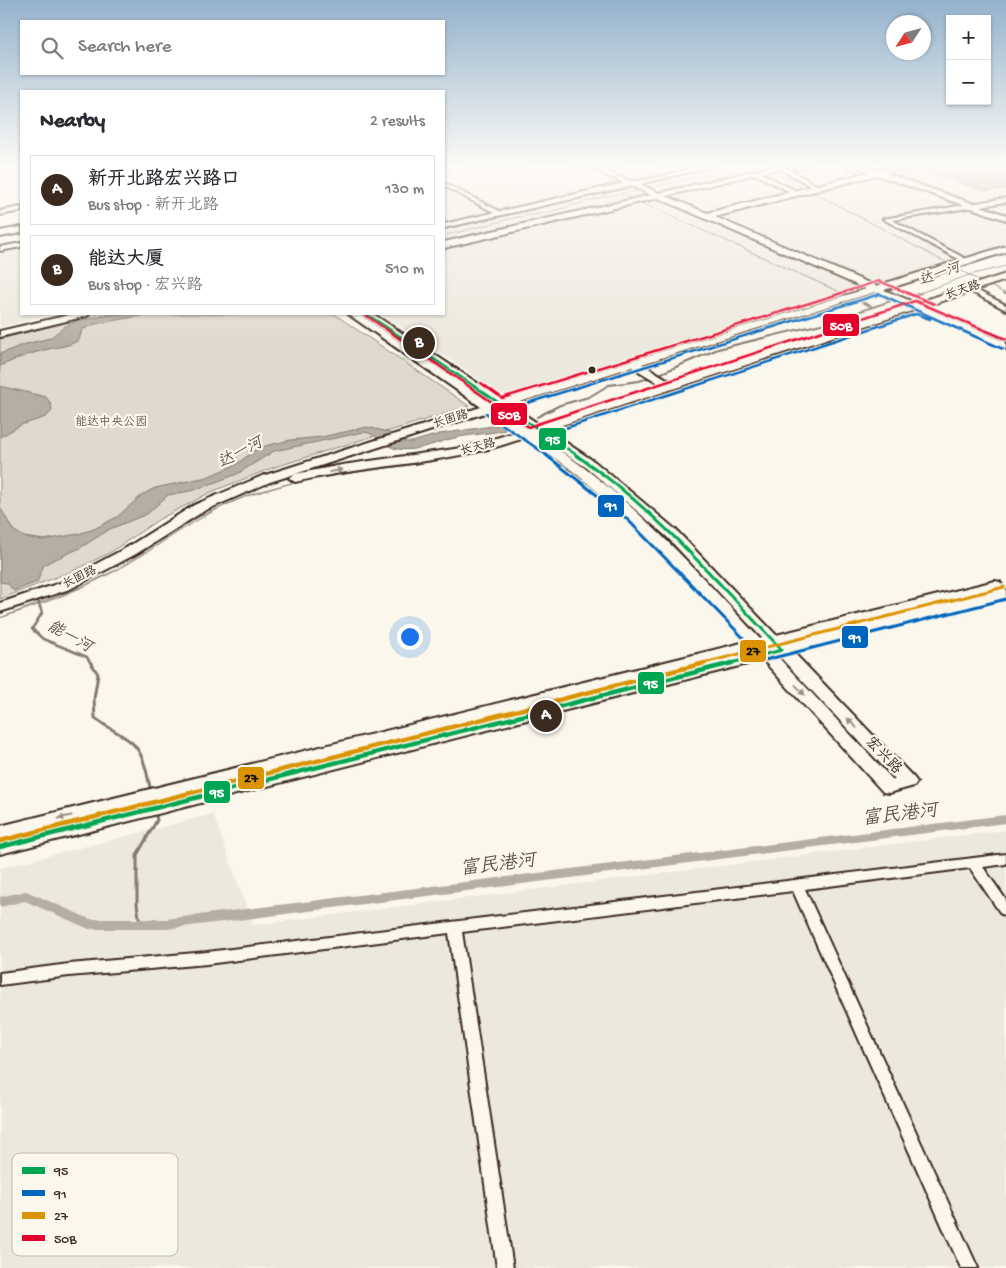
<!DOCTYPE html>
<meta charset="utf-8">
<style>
:root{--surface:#fff;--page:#f7f7f7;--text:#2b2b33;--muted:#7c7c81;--line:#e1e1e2;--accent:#3b2a1e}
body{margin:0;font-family:"Gochi Hand","LXGW WenKai TC",sans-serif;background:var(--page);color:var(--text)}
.controls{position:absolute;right:15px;top:15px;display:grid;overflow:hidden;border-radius:0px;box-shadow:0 1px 4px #0004}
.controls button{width:45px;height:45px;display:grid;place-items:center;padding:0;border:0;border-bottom:1px solid var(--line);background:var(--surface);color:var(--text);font:25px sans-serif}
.compass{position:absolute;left:886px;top:15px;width:45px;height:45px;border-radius:50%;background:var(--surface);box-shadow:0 1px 4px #0004;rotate:234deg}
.you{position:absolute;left:409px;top:636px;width:18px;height:18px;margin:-12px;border:4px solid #fff;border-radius:50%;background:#1a73e8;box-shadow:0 0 0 8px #1a73e833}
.badge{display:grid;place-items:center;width:32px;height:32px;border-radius:50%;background:var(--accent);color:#fff;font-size:16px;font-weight:700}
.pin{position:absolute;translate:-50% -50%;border:2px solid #fff;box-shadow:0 1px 5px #0006}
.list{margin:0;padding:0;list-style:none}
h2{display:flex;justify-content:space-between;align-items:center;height:65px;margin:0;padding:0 20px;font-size:21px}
h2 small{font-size:16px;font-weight:400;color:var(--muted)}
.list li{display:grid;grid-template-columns:32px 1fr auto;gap:15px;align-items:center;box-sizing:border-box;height:70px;margin:0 10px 10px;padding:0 10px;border:1px solid var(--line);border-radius:0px}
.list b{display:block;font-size:19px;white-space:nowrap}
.list p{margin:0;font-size:16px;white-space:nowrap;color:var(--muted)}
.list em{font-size:16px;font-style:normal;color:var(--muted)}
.icon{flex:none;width:28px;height:28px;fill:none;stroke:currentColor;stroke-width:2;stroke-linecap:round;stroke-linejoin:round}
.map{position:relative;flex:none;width:1006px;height:1268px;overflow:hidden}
.search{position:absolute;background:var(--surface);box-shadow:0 1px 4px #0004;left:20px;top:20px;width:425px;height:55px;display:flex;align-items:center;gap:12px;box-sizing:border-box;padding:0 18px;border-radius:0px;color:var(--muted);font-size:19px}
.panel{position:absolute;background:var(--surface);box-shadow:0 1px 4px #0004;left:20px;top:90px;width:425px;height:225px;border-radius:0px}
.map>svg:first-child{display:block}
</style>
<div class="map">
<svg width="1006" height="1268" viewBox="0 0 1006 1268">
<rect width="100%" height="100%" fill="#fbf7ec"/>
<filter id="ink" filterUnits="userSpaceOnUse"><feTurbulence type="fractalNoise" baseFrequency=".02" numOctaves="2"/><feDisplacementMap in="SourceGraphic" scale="10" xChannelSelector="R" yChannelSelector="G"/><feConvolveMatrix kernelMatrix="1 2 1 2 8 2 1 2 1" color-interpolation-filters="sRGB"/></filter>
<g filter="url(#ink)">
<path fill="#ede8dd" d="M444,166H1006V245L519,393L502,394L381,314H444Z
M21,248V314H52L0,327V252Z
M213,814L253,925L1006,830V1268H0V868Z"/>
<path fill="#dfd9ce" stroke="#8d8276" d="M100,314H334L469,406L272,468L211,492L158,520L111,552L75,570L0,599V339Z
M513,442C487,449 462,456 436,461C372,472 308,474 247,496C198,514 160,547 115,571C78,591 40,605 0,618L81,587L116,570L198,517L247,496L308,478L434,460Z"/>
<path fill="#b6aea2" stroke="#85796d" d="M923,166H1006V189L985,191L924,171L900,177L892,174Z
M116,314H151L95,324L82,330L79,340C66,348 52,347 37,352C25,355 12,361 0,366V354L22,345L50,338L64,327L76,321Z
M0,386L46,397L51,404L52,411L46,417L21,425L0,437Z
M499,425L505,430C489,434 474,434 459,437C438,441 415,454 394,448C382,445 377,433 364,432L274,451L237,474L195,490L168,495L147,514L110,529L80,548L51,561L44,565L37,582L14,591L7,583L0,582V507L13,530L24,537L44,540L78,534L94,529L117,517L142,495L155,488L207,477L237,464L258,448L269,445L291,440L322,437L367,427L388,432L399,442H412L439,434Z"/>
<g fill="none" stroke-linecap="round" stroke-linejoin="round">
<path stroke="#85796d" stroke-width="1" d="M763,166L949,264
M657,186L748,166
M622,194L632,199
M642,203L842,293
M447,235L518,217L545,213L607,196L637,191
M954,267L1006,294
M917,294L969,275L1006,266"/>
<path stroke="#85796d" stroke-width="2" d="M1003,293L1006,294
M911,296L921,293
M854,299L871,306
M657,375L718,349L821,324L891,301
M537,417L560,405L589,397L609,385L639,381L652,377"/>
<path stroke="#85796d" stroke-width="2.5" d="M37,598L42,613L32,629L43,639L87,657L91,664"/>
<path stroke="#85796d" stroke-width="3" d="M91,663L98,674L94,699L95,718C106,727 120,733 131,742C145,754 147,775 151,792
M140,924L137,904V855L157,820L155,812"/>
<path fill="#b6aea2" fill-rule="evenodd" d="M1006,815V823L166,929H89L25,901L0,907V897L26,891L90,919H166Z"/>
<g stroke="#3b2a1e" stroke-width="4">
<path id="street" d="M779,166H783L821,188L816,189L779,168Z
M807,166L796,169L794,168L798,166Z
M844,166H851L862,171L858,172Z
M757,171L798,192L799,193L794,194L755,174Z
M444,183L501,212L502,213L497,214L444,186Z
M1006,198V202L892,220L968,260L969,261L966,263L883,219Z
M21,207V211L0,215V211Z
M21,243V247L0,251V247Z
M968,288H972L1006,305V310L968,290Z
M1006,854V864L983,867L1006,900V915L1001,914L970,868L805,889L978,1268H961L793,891L462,932L513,1268H497L449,933L207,964L69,976L0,985V973L69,964L207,952Z"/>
</g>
<g stroke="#3b2a1e" stroke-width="4">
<path id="secondary" d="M587,166C604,166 622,182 635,181C662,179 687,166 715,166L640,184L659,193L775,166H789L666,196L707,213L869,172L854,166C863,166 872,170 878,170C888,170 897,166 907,166L885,173L1006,215V220L877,175L715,217L876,286L1006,246V252L884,290L916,303L1006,274V280L924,307L1006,342V349L915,310L547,430L595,462L676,530L776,635L995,581L1000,582L1002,585L1000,588L784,642L786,644L1006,589V597L793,652L914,778L917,782L914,786L889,793L883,792L763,660L0,854V826L746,642C692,583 638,523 575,473C559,460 541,449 525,438C511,442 498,447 484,450C422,465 358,467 295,482L289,478L295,474L342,465L461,448L517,432L488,412L270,482L204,511L136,554L70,589L0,612V603L60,583L126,548L194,505L262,476L481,407L348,314H359L491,404L362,314H373L503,400L866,289L658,198L444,248V242L651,195L631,186L444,228V224L624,183ZM875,292L906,306L672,382L642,364ZM632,367L662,385L540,425L510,405ZM500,408L529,428L498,409ZM535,434L587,468L666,536L762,638L760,639C704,579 648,516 582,466C567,455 551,445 535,434ZM753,650L755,652L24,834ZM777,656H779L895,779L893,780Z
M73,314H89L87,316L0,337V331Z"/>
</g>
<g stroke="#3b2a1e" stroke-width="4">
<path id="primary" d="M21,227V233L0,237V231Z"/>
</g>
<use href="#street" fill="#fbf7ec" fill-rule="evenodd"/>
<use href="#secondary" fill="#fbf7ec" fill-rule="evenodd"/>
<use href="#primary" fill="#fbf7ec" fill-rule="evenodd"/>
<g stroke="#fbf7ec" stroke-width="5">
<path id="bus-1-far2" d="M367,314L578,456"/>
</g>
<g stroke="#fbf7ec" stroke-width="6">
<path id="bus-1-far1" d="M576,455C655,508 717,582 782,650L727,664"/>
</g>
<g stroke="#fbf7ec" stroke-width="8">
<path id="bus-1" d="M0,847L732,663"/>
</g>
<g stroke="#fbf7ec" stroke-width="5">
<path id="bus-2-far1" d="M486,413L548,456
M492,414L880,294L1003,349
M541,436L916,314L930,319"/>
</g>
<g stroke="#fbf7ec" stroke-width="6">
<path id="bus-2" d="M546,455L626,518L765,660L1006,599"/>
</g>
<g stroke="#fbf7ec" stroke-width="6">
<path id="bus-3-far1" d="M700,664L1004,587"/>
</g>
<g stroke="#fbf7ec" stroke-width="8">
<path id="bus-3" d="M0,841L705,663"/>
</g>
<g stroke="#fbf7ec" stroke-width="4">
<path id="bus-4-far1" d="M838,294L879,281L910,294"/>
</g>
<g stroke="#fbf7ec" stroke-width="5">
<path id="bus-4" d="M907,293L934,304
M364,314L528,427L915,301L1006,339
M481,383L502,398L842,293"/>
</g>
<use href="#bus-1-far2" stroke="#00a651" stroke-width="2.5"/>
<use href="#bus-1-far1" stroke="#00a651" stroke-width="3"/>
<use href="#bus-1" stroke="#00a651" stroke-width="4.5"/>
<use href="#bus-2-far1" stroke="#0065bd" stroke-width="2.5"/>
<use href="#bus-2" stroke="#0065bd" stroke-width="3"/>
<use href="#bus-3-far1" stroke="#db9304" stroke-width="3"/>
<use href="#bus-3" stroke="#db9304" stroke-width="4.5"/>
<use href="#bus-4-far1" stroke="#e4002b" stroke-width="2"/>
<use href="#bus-4" stroke="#e4002b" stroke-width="2.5"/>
</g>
<defs><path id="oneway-solid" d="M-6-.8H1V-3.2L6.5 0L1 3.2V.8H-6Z" transform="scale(1.25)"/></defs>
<g fill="#9b9085">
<use href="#oneway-solid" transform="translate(336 471) rotate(-9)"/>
<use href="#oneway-solid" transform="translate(800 690) rotate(48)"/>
<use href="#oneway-solid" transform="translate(852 723) rotate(-134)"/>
<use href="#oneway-solid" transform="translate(65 817) rotate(166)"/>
</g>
</g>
<linearGradient id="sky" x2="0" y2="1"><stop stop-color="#94b2cc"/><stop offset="0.48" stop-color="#fdfbf6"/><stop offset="1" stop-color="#fdfbf6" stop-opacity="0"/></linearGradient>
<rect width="1006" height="344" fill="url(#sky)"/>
<circle fill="#3b2a1e" stroke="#fbf7ec" stroke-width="2" cx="592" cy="370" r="4.5"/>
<g text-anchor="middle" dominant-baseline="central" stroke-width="4.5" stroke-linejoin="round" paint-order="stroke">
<g font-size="12" fill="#3b2a1e" stroke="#fbf7ec">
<text transform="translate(963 291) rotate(-18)">长天路</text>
<text transform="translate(451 420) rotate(-17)">长固路</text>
<text transform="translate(478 448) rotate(-14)">长天路</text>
<text transform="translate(80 578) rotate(-26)">长固路</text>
</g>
<g font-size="12" fill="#64564a" stroke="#fbf7ec">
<text x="111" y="423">能达中央公园</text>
</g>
<g font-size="14" font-style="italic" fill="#605246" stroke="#fbf7ec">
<text transform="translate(940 275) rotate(-20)">达一河</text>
</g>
<g font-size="15" fill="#3b2a1e" stroke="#fbf7ec">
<text transform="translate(883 756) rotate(46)">宏兴路</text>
</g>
<g font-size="16" font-style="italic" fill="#605246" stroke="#fbf7ec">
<text transform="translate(241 454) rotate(-28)">达一河</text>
<text transform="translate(69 638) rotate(29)">能一河</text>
</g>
<g font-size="19" font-style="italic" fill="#605246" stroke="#fbf7ec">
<text transform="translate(900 816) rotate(-7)">富民港河</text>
<text transform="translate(498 866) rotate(-7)">富民港河</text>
</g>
</g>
<rect x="12" y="1153" width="166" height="103" rx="8" fill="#fbf7ec" stroke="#c1baae" stroke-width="1"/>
<rect x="22" y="1167" width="23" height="7" fill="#00a651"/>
<rect x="22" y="1190" width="23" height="6" fill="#0065bd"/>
<rect x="22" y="1212" width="23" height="7" fill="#db9304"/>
<rect x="22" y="1235" width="23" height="6" fill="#e4002b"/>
<g font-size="14" fill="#3b2a1e">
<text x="54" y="1175">95</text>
<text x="54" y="1198">91</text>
<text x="54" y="1220">27</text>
<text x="54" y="1243">50B</text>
</g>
<g stroke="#fbf7ec" stroke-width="2">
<rect x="822" y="313" width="38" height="24" rx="5" fill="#e4002b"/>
<rect x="490" y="402" width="38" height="24" rx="5" fill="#e4002b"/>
<rect x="538" y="427" width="29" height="24" rx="5" fill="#00a651"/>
<rect x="597" y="494" width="28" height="24" rx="5" fill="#0065bd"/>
<rect x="841" y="625" width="28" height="24" rx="5" fill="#0065bd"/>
<rect x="739" y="639" width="28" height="24" rx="5" fill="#db9304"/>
<rect x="637" y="671" width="28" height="24" rx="5" fill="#00a651"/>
<rect x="237" y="766" width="28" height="24" rx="5" fill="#db9304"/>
<rect x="203" y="780" width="28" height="24" rx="5" fill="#00a651"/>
</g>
<g font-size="14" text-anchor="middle" font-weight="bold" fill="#fff">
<text x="841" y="330">50B</text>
<text x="509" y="419">50B</text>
<text x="553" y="444">95</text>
<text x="611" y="510">91</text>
<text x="855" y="642">91</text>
<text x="651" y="688">95</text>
<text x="217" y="797">95</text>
</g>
<g font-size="14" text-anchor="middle" font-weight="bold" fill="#111">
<text x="753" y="655">27</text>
<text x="251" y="782">27</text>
</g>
</svg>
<div class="controls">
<button>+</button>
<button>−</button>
</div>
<svg class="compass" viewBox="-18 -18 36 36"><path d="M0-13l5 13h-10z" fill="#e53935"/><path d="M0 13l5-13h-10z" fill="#7c7c81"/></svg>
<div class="you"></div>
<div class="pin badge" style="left:546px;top:716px">A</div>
<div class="pin badge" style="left:419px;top:343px">B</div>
<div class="search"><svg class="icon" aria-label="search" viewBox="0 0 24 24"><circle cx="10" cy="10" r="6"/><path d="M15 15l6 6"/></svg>Search here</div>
<section class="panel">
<h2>Nearby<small>2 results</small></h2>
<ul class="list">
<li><span class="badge">A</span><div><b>新开北路宏兴路口</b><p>Bus stop · 新开北路</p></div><em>130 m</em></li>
<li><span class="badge">B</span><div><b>能达大厦</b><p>Bus stop · 宏兴路</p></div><em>510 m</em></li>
</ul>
</section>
</div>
